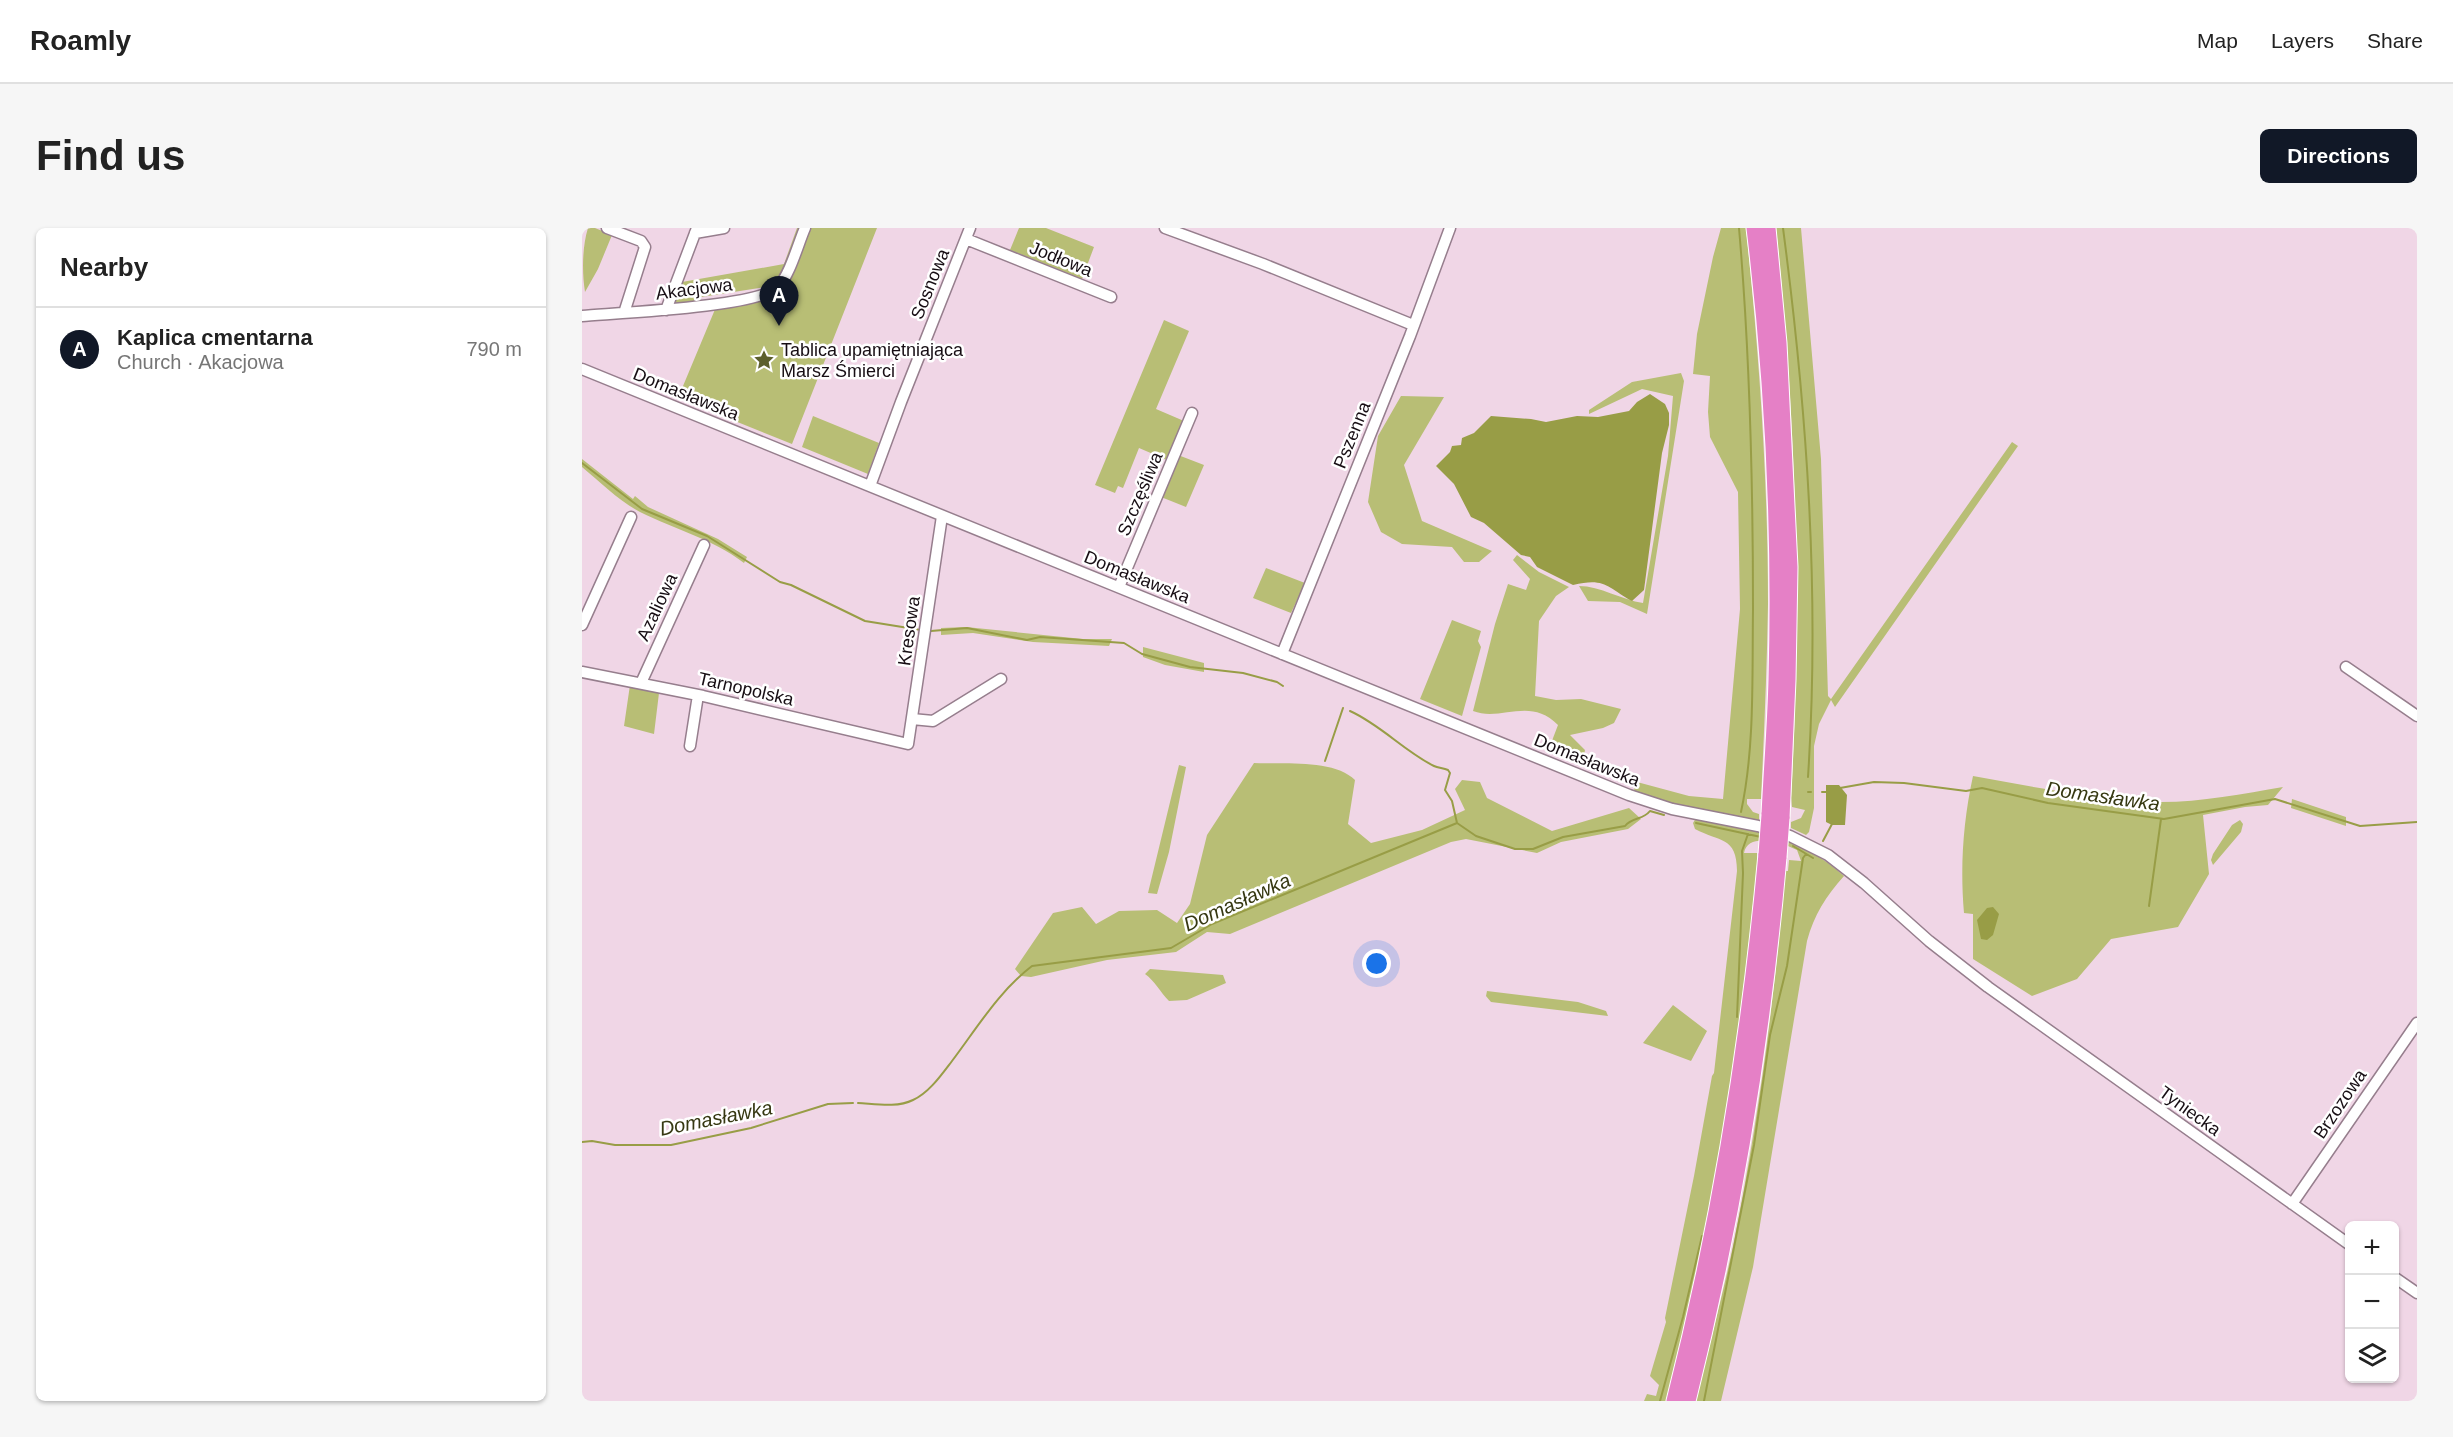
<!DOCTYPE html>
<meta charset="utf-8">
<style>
:root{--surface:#fff;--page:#f6f6f6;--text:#222;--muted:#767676;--line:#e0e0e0;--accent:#111827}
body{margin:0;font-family:Arial,sans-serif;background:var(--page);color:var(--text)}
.controls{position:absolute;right:18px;bottom:18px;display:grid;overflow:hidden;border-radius:9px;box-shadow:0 2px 4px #0004}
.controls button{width:54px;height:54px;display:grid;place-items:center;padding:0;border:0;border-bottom:2px solid var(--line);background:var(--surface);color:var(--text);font:30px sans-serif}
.you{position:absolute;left:795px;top:736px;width:21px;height:21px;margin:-15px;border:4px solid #fff;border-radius:50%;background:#1a73e8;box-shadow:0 0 0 9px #1a73e833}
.badge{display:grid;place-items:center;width:39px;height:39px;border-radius:50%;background:var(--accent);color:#fff;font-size:20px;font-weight:700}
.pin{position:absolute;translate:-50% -50px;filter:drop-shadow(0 2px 3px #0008)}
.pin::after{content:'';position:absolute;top:32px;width:21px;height:18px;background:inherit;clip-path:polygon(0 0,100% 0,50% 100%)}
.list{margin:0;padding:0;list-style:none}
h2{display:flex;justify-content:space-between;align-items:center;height:78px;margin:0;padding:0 24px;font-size:26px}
h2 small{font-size:20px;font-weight:400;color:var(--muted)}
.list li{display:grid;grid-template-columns:39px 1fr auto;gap:18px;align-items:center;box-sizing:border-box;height:84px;padding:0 24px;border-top:2px solid var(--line)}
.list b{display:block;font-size:22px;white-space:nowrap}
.list p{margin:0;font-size:20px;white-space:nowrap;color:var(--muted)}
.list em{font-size:20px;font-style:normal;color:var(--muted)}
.icon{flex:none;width:33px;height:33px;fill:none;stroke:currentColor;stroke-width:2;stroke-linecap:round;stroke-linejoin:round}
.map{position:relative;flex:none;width:1835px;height:1173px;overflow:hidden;border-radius:9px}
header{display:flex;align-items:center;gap:36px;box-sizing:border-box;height:84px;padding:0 30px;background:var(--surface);border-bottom:2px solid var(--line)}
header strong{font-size:28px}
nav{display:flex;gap:33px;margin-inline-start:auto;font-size:21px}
.intro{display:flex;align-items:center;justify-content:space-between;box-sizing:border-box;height:144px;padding:0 36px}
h1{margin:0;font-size:42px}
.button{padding:15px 27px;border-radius:9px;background:var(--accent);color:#fff;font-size:21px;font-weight:700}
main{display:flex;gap:36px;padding:0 36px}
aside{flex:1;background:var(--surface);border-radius:9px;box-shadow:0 2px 4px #0004}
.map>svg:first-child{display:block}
</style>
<header>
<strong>Roamly</strong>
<nav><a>Map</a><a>Layers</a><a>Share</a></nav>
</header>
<div class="intro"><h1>Find us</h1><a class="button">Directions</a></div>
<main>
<aside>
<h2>Nearby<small></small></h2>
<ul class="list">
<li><span class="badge">A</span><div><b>Kaplica cmentarna</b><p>Church · Akacjowa</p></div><em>790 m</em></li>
</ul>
</aside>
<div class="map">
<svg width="1835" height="1173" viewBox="0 0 1835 1173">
<rect width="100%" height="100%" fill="#f0d6e6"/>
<path fill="#b8be75" d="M6,0H13L30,7L16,41L3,64C0,45 0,19 6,0Z
M215,0H220L197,50L184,59L113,70L111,76L93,78L91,75L100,54L202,36Z
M226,0H295L210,216L96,170L134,79L186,69L191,72C208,59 219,19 226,0Z
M437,0H464L512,19L500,51L428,22Z
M1139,0H1164C1177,125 1186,250 1186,376C1185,441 1182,507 1179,571H1165V576L1171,584L1177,586V594L1082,574L1054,565L1052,561L1055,554L1107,568L1141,571L1158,381L1156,264L1128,209L1126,184L1128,148L1111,146L1115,106L1131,29Z
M1194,0H1219L1239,231L1246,468L1249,471L1430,214L1436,218L1253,479L1249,472L1237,496L1232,518V580L1227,604L1224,607L1209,600V594L1219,590L1223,582L1210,579L1209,570C1220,379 1214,189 1194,0Z
M582,92L607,103L574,181L602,193L585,232L557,220L541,260L536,258L533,265L513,257Z
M1099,145L1102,153L1065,386L1038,374L1006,373L997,358C1018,358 1040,372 1061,375L1086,228L1091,168L1060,161L1007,186V182L1050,154Z
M819,168L862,169L822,237L840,293L910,323L897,334H882L870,319L820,316L799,304L786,274L796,208Z
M231,188L297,215L286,246L220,219Z
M596,227L622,237L604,279L579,269Z
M0,231L51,271L53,268L66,279L136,311L165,329L162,335C129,310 94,302 58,284C37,273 18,254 0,239Z
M935,327L957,344L987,359L974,368L957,393L953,468L974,472L999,471L1039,481L1032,495L1021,500L988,507L1003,522L1001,533L968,518L976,497C948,468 919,494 891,483L913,396L926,356L944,362L948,351L931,332Z
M684,340L723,355L709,385L671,370Z
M870,392L899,403L896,413L899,419L880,488L838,471Z
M384,399L501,411H530L527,418L451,414L391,405L359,407V400Z
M561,419L622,435V444L583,437L561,429Z
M48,457L77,465L72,506L42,498Z
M672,535C700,536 753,531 773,552L766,596L789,615L840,602L883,582L873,561L880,552L898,554L905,570L970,603L1047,580L1059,591L1046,601L979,614L955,625L884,611L869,614L648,706L625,704L594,724L525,732L449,749L439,748L433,741L471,685L500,679L514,696L537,683L575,682L595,695L608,676L625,607Z
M597,537L604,539L587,624L575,666L566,665Z
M1391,548C1451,559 1512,571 1573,574C1614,575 1660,566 1701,559L1686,577L1663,579L1621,587L1627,646L1596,699L1529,711L1495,751L1450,768L1391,731V686L1382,685C1378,639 1381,594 1391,548Z
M1710,571L1764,589V598L1709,580Z
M1114,590C1172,602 1216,607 1262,648C1244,668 1232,687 1225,713L1171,1039L1139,1173H1114C1126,1122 1140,1070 1151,1018C1176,895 1193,769 1203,643H1206L1207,632L1219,633L1215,622C1201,615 1166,603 1162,625H1175V636C1158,817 1129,997 1084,1173H1062L1065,1166L1074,1168L1077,1157L1068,1148L1084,1094L1083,1090L1112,948L1130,848L1132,845L1155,643C1155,608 1137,614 1113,601L1111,595Z
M1658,592L1661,596L1659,604L1631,637L1629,632L1631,626L1650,597Z
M568,741L641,747L644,755L605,772L587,773C578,764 573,753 563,746Z
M905,763L996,774L1024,783L1026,788L909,774L904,768Z
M1091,777L1125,803L1109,833L1061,815Z"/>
<path fill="#989d46" d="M1068,166L1083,176L1087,185V197L1080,225L1062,362L1050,373C1025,359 1023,349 991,357L955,339L948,329L939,327L902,295L889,289L872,256L854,238L868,224L870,218L879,217L880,210L892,205L909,188L949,191L964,194L995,188L1016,189L1047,183L1055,174Z
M1244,557H1257L1265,567L1263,597H1250L1244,594Z
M1411,679L1417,686L1411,707L1405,712L1399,711L1395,692L1405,680Z"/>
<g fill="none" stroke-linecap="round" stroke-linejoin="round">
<path stroke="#989d46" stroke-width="2" d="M1157,0C1168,127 1171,253 1171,381C1170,447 1173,519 1159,584
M1201,0C1225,182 1238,366 1226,549
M0,235L60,281L125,308L198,354L209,357L283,393L339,402
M349,403L385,400L445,412L458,409L542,415L560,426L608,439L661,445L695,454L701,458
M768,483C799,497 822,523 852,538C856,540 861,540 866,542L868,545L863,562L870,573L875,595
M743,533L761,480
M1258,560L1292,554L1322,555L1384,563L1400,560L1466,575L1582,591L1693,571L1778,598L1835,594
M1226,564H1229
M1240,564H1244
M1114,595L1179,609
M1241,613L1250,596
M1211,618L1231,630
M1567,678L1579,591
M1155,789L1161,645L1160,623L1166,606
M276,875C294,876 315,880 331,872C347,865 360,846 370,833C395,800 417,763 450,738L589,720L630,696L875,595L894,608L933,621H951L981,609L1043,598C1050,589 1061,592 1068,583L1082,587
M0,914L10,913L33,917H89L169,900L246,876L271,875
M1078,1173L1101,1089L1120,1008
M1122,1173L1172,917L1188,807L1205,738L1221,630L1224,626"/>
<g stroke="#967e8d" stroke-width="13">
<path id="minor" d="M25,0L59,13L63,19L42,85
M583,0L681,36L831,97
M113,5L142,0
M384,11L529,69
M84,82L115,0
M0,88C34,85 177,79 196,59C208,47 216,16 223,0
M0,141L1047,567L1090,581L1176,598L1208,608L1246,627L1282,655L1347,713L1406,759L1768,1017
M288,258L319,174L388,0
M537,359L610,185
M0,397L49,289
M700,426L828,108L868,0
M1764,439L1835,488
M0,444L121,468L326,516L360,288
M59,455L122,317
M330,491L351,493L419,451
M108,518L116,467
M1710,976L1835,795
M1812,1049L1835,1065"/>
</g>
<g stroke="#fff" stroke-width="17">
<path id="highway" d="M1172,0C1190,148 1198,302 1194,451C1193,496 1189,542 1187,587
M1186,0L1197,115L1208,339L1206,452L1200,590
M1092,1173C1138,993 1167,811 1184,626
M1106,1173C1151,994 1181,813 1197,629"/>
</g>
<use href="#minor" stroke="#fff" stroke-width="10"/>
<use href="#highway" stroke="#e580c6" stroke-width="15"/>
<g stroke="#fff" stroke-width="17" stroke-linecap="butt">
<path id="highway-bridge" d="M1184,626L1187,587
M1197,629L1200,590"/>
</g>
<use href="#highway-bridge" stroke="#e580c6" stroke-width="15"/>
</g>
<defs>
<g id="sight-bare" transform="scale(1.62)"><path d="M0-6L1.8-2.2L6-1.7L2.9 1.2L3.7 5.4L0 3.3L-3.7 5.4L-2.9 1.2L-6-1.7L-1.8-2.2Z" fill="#5c5f2d" stroke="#fff" stroke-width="2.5" paint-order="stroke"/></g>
</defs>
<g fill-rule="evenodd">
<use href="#sight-bare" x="182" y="132"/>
</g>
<g text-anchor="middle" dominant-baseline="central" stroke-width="5" stroke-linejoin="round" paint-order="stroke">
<g font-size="18" fill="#170e14" stroke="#fff">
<text transform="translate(479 31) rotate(22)">Jodłowa</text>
<text transform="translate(348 56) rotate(-68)">Sosnowa</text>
<text transform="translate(112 61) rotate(-7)">Akacjowa</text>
<text transform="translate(104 166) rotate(22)">Domasławska</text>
<text transform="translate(770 207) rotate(-68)">Pszenna</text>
<text transform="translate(558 266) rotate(-67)">Szczęśliwa</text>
<text transform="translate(555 349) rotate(22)">Domasławska</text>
<text transform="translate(75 379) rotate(-65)">Azaliowa</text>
<text transform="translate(327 403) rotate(-82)">Kresowa</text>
<text transform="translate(164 461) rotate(13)">Tarnopolska</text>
<text transform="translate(1005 532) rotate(22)">Domasławska</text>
<text transform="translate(1758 876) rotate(-56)">Brzozowa</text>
<text transform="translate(1608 883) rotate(36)">Tyniecka</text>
</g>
<g font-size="18" fill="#170e14" stroke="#fff" text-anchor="start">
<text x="199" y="122">Tablica upamiętniająca<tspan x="199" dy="21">Marsz Śmierci</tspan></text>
</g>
<g font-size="20" font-style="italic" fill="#363812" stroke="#fff">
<text transform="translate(1521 568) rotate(8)">Domasławka</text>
<text transform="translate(655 674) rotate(-24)">Domasławka</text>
<text transform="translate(134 890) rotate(-11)">Domasławka</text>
</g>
</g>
</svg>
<div class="controls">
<button>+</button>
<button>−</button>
<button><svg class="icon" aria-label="layers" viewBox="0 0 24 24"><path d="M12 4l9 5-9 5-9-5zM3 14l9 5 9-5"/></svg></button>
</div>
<div class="you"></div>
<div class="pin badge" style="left:197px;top:98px">A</div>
</div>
</main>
